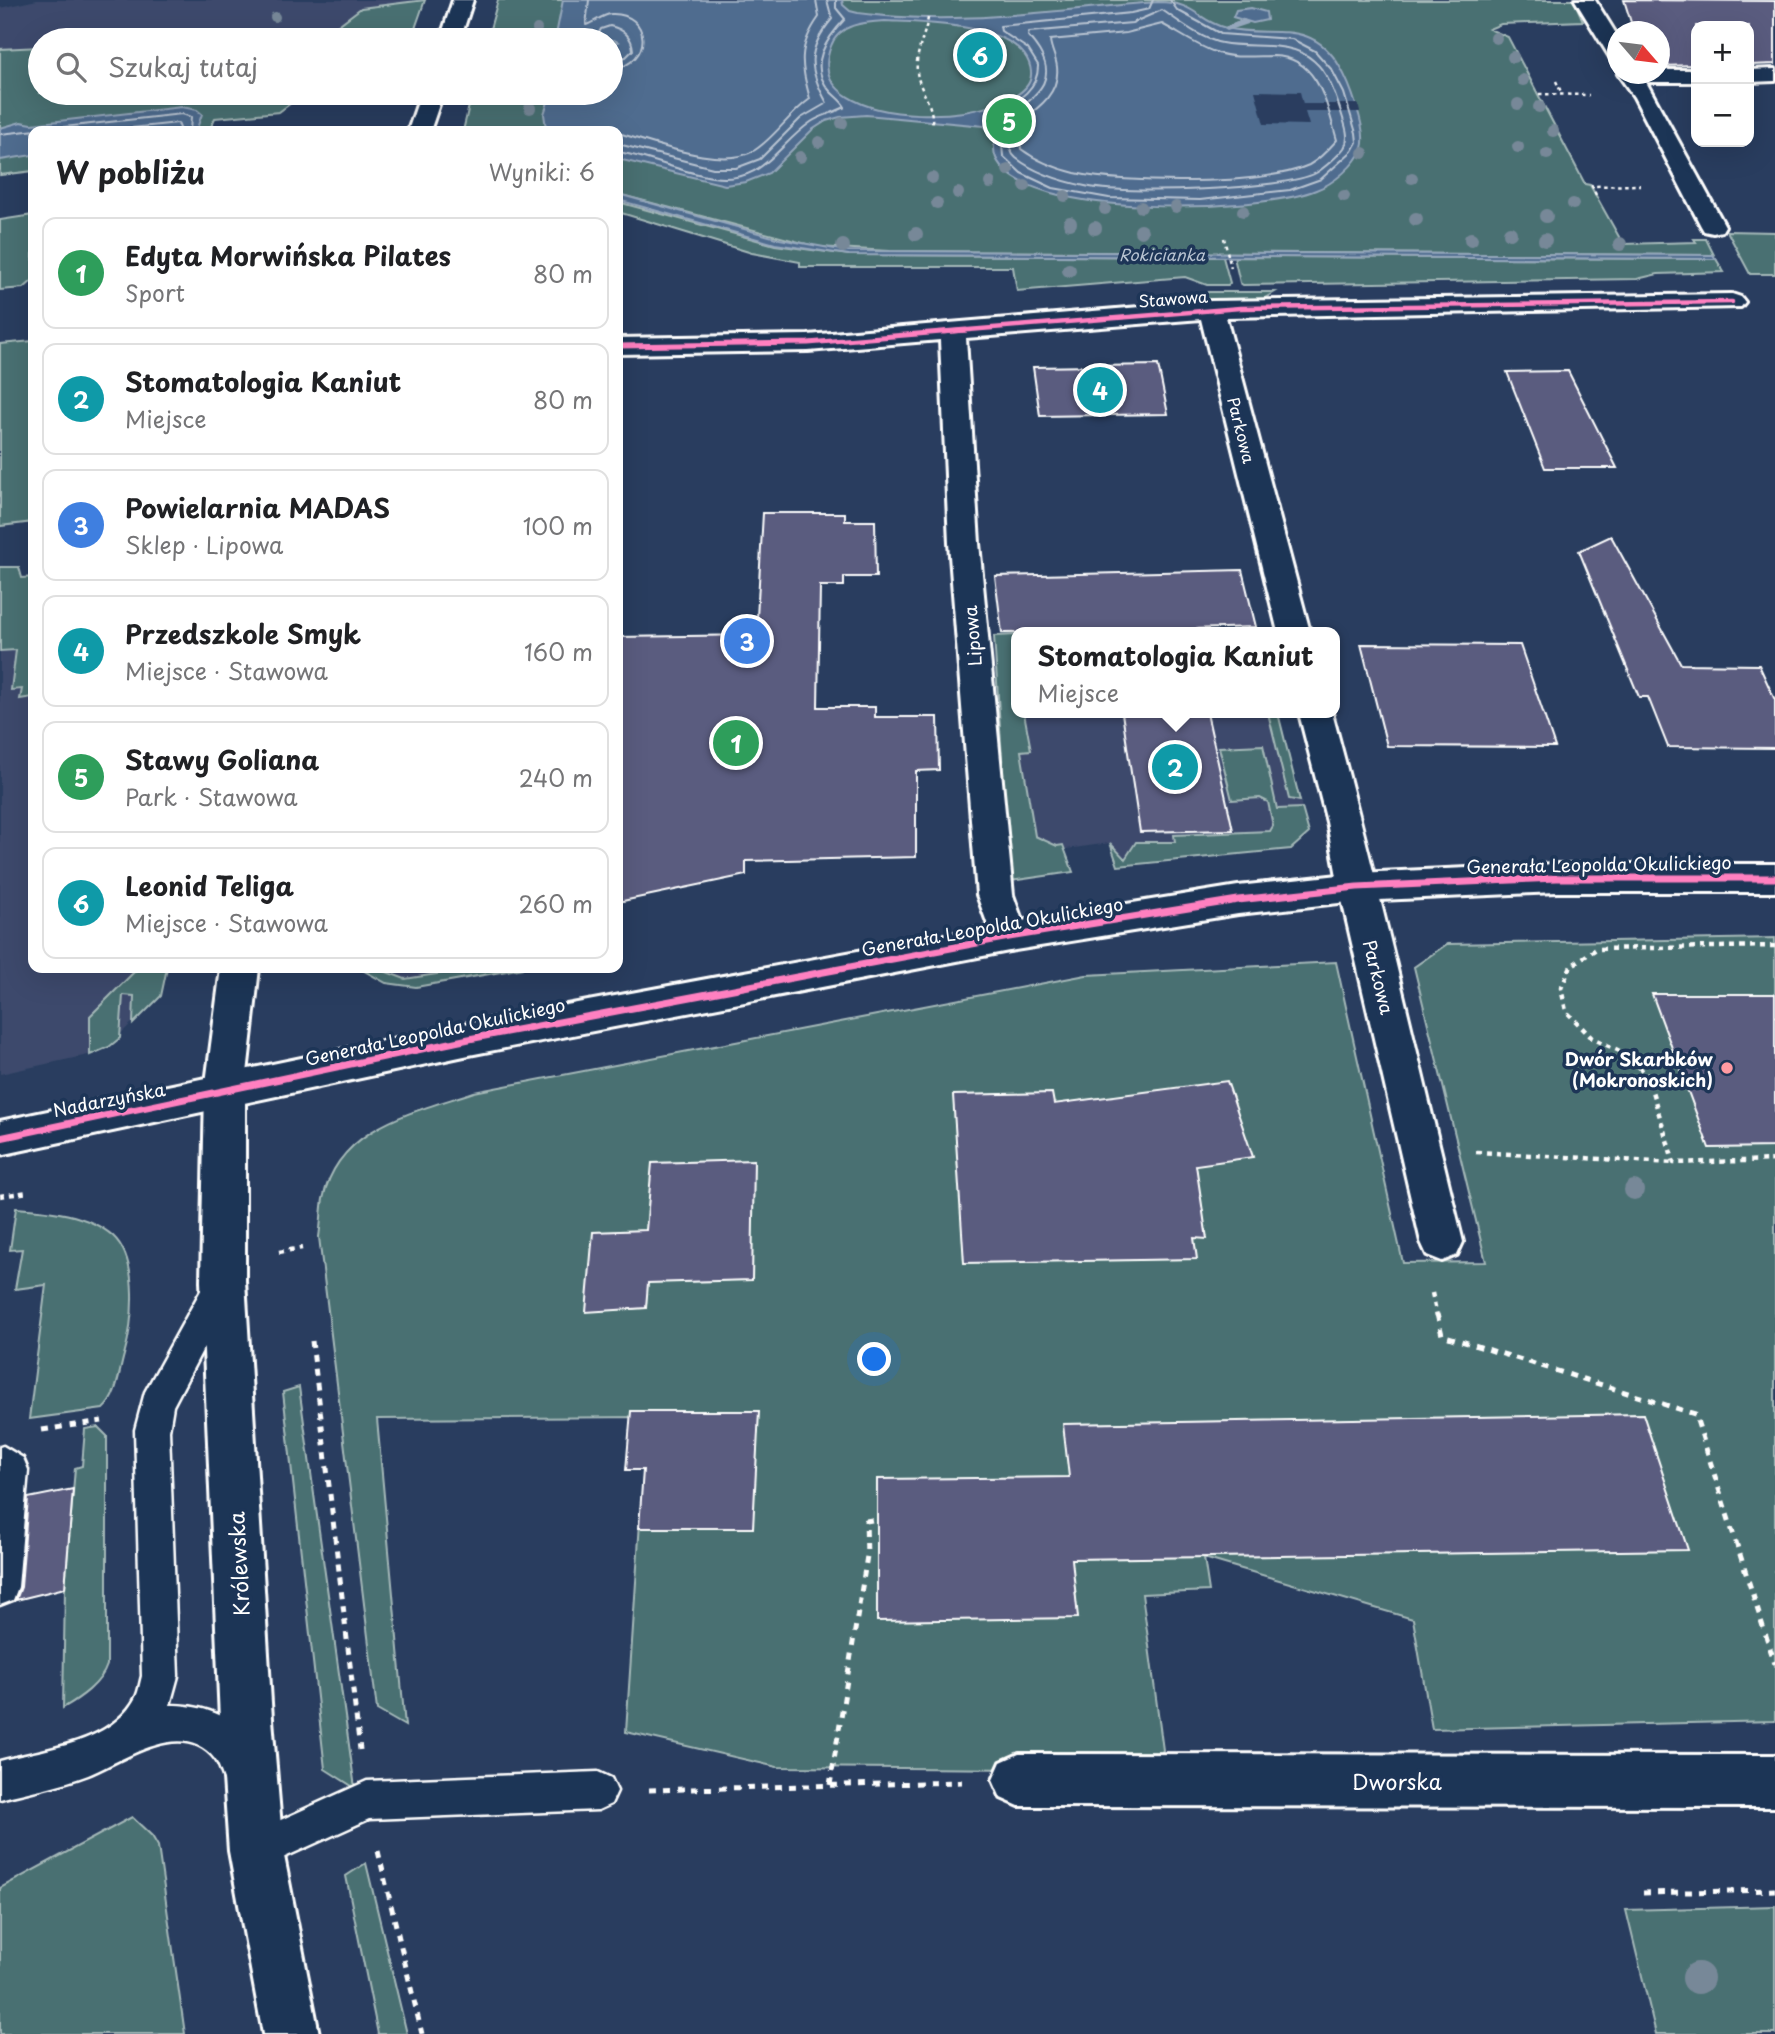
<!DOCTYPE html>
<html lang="pl">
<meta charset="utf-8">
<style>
:root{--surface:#fff;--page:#f2f2f2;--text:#202124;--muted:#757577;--line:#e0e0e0;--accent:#2563eb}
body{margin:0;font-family:"Playpen Sans",sans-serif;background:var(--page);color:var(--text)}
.controls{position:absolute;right:21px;top:21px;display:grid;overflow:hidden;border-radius:14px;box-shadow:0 7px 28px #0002}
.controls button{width:63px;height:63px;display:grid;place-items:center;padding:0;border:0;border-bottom:2px solid var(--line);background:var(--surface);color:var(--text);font:35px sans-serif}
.compass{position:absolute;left:1607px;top:21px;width:63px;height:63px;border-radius:50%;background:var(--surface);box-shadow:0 7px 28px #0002;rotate:118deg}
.you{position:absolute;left:875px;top:1360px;width:24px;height:24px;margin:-18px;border:5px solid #fff;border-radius:50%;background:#1a73e8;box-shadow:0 0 0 10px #1a73e833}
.badge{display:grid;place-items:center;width:46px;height:46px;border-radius:50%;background:var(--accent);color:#fff;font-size:23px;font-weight:700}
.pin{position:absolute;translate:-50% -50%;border:4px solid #fff;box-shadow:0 2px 7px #0006}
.popup{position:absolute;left:1011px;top:627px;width:329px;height:91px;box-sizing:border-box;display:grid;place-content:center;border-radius:14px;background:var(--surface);filter:drop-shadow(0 2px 5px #0005);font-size:23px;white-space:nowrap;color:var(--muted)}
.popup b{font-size:26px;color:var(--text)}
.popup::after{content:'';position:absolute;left:50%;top:100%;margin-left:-14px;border:14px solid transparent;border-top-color:var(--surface)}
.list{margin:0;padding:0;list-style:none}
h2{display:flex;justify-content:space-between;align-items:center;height:91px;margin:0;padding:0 28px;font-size:30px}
h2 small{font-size:23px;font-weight:400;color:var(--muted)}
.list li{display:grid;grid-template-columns:46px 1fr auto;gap:21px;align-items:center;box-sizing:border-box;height:112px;margin:0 14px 14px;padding:0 14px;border:2px solid var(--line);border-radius:14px}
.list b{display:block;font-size:26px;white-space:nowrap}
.list p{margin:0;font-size:23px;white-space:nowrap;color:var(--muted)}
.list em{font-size:23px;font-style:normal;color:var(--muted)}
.icon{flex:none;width:38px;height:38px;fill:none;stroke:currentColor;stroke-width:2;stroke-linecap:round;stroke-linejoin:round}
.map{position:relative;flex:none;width:1775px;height:2034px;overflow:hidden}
.search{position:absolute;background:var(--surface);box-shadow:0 7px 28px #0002;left:28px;top:28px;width:595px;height:77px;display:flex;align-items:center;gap:18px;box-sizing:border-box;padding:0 24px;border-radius:38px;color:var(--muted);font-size:26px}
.panel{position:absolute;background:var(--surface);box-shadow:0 7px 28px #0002;left:28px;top:126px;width:595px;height:847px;border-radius:14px}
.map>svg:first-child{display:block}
</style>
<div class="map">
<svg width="1775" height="2034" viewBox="0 0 1775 2034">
<rect width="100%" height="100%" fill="#293d5f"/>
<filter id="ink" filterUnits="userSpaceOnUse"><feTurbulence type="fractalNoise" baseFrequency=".0143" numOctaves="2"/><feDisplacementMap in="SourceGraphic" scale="14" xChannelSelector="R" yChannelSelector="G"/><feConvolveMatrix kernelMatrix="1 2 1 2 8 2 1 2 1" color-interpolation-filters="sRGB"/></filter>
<g filter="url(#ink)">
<path fill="#3c4a6c" d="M37,0H417L360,8L337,25L125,40H40V46L0,49V8Z
M33,635V968H167L160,996L108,1046L88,1055L0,1074V638Z
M999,635H1016V713H1278L1302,808L1276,840L1125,859L1110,843L1052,851L1030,838Z
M359,968H509L397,986Z"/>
<path fill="#4a7072" stroke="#a4b8b8" stroke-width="2" d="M425,0L411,40H132L337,26L361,8Z
M498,0H1574L1583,21L1501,24L1489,29L1508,37L1585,184L1590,185L1623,244L1696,242L1694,239H1706L1714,255L890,251L818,247L618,194V131H463L472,93H611V40H487Z
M40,47V93H393L392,96L295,100L279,112L215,118L209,131H33V171L0,175V49Z
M618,202L775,245L849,255L1223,257L1230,283L1228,285H1207L1185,277L1017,291L1013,267H800V262L752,253L618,212Z
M33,215V280L24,288L0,290V220Z
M1727,231L1775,232V274H1750Z
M1234,257L1716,259L1724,272L1658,274L1637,279L1243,285L1240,283Z
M1208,292H1275L1263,299L1205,301L1204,295Z
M33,341V522L0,526V344Z
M0,567H19L22,578L33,577V697L20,699L22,689L11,690L16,650L0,651Z
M1016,635V651H1013L1016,713H1024L1031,750L1021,751L1035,836L1057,846L1063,845L1073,872L1010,881L994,636Z
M1268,713H1278L1300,801L1289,799Z
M1263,745L1277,809L1302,808L1309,833L1291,849L1118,866L1110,843L1125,859L1136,842H1175L1174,835L1270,831L1273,826L1268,802L1260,798L1232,800L1219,747Z
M1775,938V1721L1432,1729L1413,1619L1204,1558L1209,1591L1142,1594L1163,1750L1152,1770L777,1767L626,1732L647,1417L377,1419L405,1726L377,1710L319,1237C321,1224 321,1211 323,1199C338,1126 415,1112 474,1092L1086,975L1336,962L1403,1263L1486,1262L1414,967L1447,944Z
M138,968H167L161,996L133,1024L134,996L123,995L120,1038L109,1047L90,1055V1016Z
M359,968H376L405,979L475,968H523L416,987L386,983Z
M16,1208C48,1210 88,1214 113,1236C140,1261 133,1324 124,1355C119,1372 117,1397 103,1409L29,1419L46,1285L15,1289L22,1249L10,1250Z
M299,1387L355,1788L325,1769L283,1392Z
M98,1427L107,1436V1665C101,1684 80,1698 63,1708L65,1588L75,1468L82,1466L85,1429Z
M132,1817L152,1836L158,1846L185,2034H0V1888Z
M366,1863L407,2034H378L346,1876Z
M1775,1906V2034H1656L1626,1910Z"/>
<path fill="#4f6c8f" stroke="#95a7bc" stroke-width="2" fill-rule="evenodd" d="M563,0H842L843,5L850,11L858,13C959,27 1058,9 1158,2C1196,2 1197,21 1226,28C1269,39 1311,16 1340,67C1349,82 1368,131 1362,148C1356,165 1333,184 1316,190C1262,212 1024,221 996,158C993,151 994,145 995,137L984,126L866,115L840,117L826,121L812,130L769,173L746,182L725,185L618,159V131H551L546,128L544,114L551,93H611V44L618,42L614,40H555ZM885,21C921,23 1027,22 1031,72C1036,127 795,138 831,46C839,24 864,22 885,21Z
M1251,8L1266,12L1267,20L1253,23L1233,17L1236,10Z
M182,107L197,110L202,114L196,131H33V155L0,160V128L21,122L32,124Z
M618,194L780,239L846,251L1713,255L1716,259L849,255L775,244L618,200Z"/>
<path fill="#293d5f" d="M1255,91L1300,92L1303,104H1358L1360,112H1305L1309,125L1264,124Z"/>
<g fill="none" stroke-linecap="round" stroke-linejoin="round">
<path stroke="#b9c4d2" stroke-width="2" d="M589,0L586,25C595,22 602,15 611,14C650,12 656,62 611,70
M1153,0L1149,9L1131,13L1000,26L1001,31L1028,49L1038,65C1039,95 1008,104 987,117L1001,134L1003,156L1021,173L1053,188L1109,198L1200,200L1290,190L1321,179L1352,151L1357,142L1356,133L1344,93L1332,70L1315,51L1292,39L1221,34L1177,10L1170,0
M1162,10C1180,22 1201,39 1222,43C1251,49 1291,39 1314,61C1329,74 1335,94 1341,112C1344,123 1351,137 1344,148C1339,155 1324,168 1316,173C1286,190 1121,195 1085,186C1061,181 1035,173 1016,158C1007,150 1012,143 1010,133C1009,129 1005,123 1003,119C1040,94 1065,77 1028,36L1029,32L1132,23Z
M1162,24C1179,33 1197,46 1215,52C1233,59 1255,56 1274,56C1319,57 1327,106 1337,140C1329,149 1320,159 1309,165C1263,186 1124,184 1075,173C1055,168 1037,161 1021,149L1018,123C1037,109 1060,94 1057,67C1056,57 1051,50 1050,40L1126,33Z
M595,40L601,29L610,26C623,29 632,36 633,50L626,57L611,60
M103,131L178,123L181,131
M618,133C652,142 724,171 755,150C774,138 789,114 810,99C801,64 797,48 819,17L816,0
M0,134L182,114L191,117L190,131
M618,144L713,168H736L760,159L801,118L827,103C808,69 806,50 832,19L827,0
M618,152C650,157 680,172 712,177C763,185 775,147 811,122C821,115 834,113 845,107C841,100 834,96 829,90C808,65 826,39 845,19L836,8V0"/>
<path fill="#95a7bc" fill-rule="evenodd" d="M1244,19L1249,22L1248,24L1227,31L1222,28Z"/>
</g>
<path fill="#5a5b7f" stroke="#fff" stroke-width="2" d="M1624,0L1775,1V64L1749,65V26H1696V65L1660,66V32H1634Z
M1158,365L1168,414L1040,416L1033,367Z
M1568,371L1617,468H1545L1507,372Z
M763,513H845V521H875L876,577H844V586H820L818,707H875V717H938L939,770L916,771V857L746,861V875L618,902V637L756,635Z
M1611,536L1681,664L1759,665L1775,700V748L1668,747L1648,697H1639L1579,551Z
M1242,570L1256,627L1190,629L1191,632L1002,633L995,576Z
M1361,644L1520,645L1555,747L1387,746Z
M1122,713H1207L1233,830L1140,832Z
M1652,994H1775V1147L1709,1148Z
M1227,1081L1253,1157L1196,1165L1207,1239L1194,1238L1197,1259L964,1263L953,1095L1052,1093L1054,1104Z
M754,1160L752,1280L648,1283L646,1308L586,1312L593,1232L646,1230L652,1163Z
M631,1411H759L753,1528H639L643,1470H626Z
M1643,1414L1688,1550L1072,1559L1078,1618L877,1621V1479L1069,1477L1063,1424Z
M73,1489L65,1588L16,1600L21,1587L28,1498Z"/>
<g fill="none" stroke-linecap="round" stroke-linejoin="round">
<g stroke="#fff" stroke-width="5">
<path id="service" d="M221,1270L232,1274L237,1284L173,1406L169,1430L178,1676L170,1705C195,1705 227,1712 242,1733C250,1743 254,1758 258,1770L252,1783L239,1789L226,1783C222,1776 220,1765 215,1759C183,1717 123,1761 88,1775C60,1786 29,1791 0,1799V1761C44,1749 112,1744 136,1697C139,1691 140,1683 142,1676L135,1430L145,1392L210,1274Z
M3,1446L23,1458L28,1470L18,1587L13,1600L0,1605V1447Z
M598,1772L611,1778L617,1791L611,1804L598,1810L369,1819L256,1870L242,1865C236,1850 235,1845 241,1830L255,1825L263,1828L367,1781Z"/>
</g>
<g stroke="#fff" stroke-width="6">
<path id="minor" d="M1575,0H1595L1618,37V61L1611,59Z
M1775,69V81L1749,82V70Z
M1660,70H1696V82H1646L1725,226L1722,231L1713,233L1704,231L1701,226L1634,97L1618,74H1660Z
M1732,294L1741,297L1745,302L1741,307L1226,317L1310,632H1278L1201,319L966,338L979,543L1013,895L1028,937L1022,947L1009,951L996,947L977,895L949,543L940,340L808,351L618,354V338L808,335L1211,301Z
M1299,713H1332C1380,888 1419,1066 1463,1242L1457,1255L1442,1261L1427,1255L1421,1242L1339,887L1327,822Z
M1019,1754L1775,1755V1807L1019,1806L1001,1798L993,1780L1001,1762Z"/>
</g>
<g stroke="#fff" stroke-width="6">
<path id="tertiary" d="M1557,864H1775V892H1557L1357,901L1238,914L1009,951L469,1055L0,1155V1121L469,1023L1009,923L1238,886L1357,873Z"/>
</g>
<g stroke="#fff" stroke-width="6">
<path id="secondary" d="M453,0H473L460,40H440Z
M421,93H443L430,131H408Z
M221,968H259L245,1091V1281L272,1719L283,1851L319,2034H263L229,1851L220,1719L201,1281L205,1091Z"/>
</g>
<path stroke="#fff" stroke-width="2.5" stroke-dasharray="3.5 3.5" stroke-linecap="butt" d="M928,18C925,36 915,53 917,72C919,91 934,104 932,124
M1556,81L1562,94
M1539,94L1589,95
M1596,195L1592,186L1640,185
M1224,238L1231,268"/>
<path stroke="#fff" stroke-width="4.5" stroke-dasharray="5 5" stroke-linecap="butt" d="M1775,946L1596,949L1571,966L1561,988L1566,1011L1592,1038L1626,1054L1647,1075L1674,1163L1775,1160
M1476,1152L1674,1163
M0,1196L29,1192
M279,1252L302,1248
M1432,1293L1437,1316"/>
<path stroke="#fff" stroke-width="5" stroke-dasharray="7 7" stroke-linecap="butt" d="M1437,1314L1442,1335L1695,1414L1775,1664
M312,1341L360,1750
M42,1430L102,1421
M830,1785L867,1556L866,1521L877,1519
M649,1790L962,1782
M378,1851L422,2034
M1643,1893L1775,1890"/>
<use href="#service" fill="#1d3557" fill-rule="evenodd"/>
<use href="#minor" fill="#1d3557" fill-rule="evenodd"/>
<use href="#tertiary" fill="#1d3557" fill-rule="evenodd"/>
<use href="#secondary" fill="#1d3557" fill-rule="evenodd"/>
<g stroke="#1d3557" stroke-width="7">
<path id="cycleway-far2" d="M944,332L1240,308L1732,302"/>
</g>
<g stroke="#1d3557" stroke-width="9">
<path id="cycleway-far1" d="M618,346L808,343L966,330"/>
</g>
<g stroke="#1d3557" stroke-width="11">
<path id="cycleway" d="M0,1138L469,1039L1009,937L1238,900L1357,887L1557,878H1775"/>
</g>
<use href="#cycleway-far2" stroke="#ff80c0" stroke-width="4.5"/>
<use href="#cycleway-far1" stroke="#ff80c0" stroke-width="5"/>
<use href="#cycleway" stroke="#ff80c0" stroke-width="7"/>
</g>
<g fill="#778898">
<circle cx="275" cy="17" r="5"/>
<circle cx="537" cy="29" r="5"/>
<circle cx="1496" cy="38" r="6"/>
<circle cx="1513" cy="57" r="6"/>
<circle cx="1523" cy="80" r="6"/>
<circle cx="1518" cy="104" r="6"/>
<circle cx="1539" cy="107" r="6"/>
<circle cx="530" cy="108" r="6"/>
<circle cx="842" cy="123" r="6"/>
<circle cx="1553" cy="131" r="6"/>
<circle cx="819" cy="142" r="6"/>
<circle cx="1518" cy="147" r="6"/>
<circle cx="1363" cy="153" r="6"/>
<circle cx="1547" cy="154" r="6"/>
<circle cx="800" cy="157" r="6"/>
<circle cx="1008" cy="170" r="6"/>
<circle cx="932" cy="178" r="6"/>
<circle cx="1412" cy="178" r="6"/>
<circle cx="990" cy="183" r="6"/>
<circle cx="1025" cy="186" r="6"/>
<circle cx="958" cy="193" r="6"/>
<circle cx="1065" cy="196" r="6"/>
<circle cx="1344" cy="196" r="6"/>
<circle cx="937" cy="203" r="6"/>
<circle cx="1573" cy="204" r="6"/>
<circle cx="1141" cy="207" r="6"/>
<circle cx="1176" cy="207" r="6"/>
<circle cx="1105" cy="209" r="6"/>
<circle cx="1243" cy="211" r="6"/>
<circle cx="1546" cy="216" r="7"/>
<circle cx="1416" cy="219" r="7"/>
<circle cx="1070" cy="223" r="7"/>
<circle cx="1095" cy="228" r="7"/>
<circle cx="1141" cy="231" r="7"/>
<circle cx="1510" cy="233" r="7"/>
<circle cx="916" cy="234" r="7"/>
<circle cx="1471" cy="239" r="7"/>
<circle cx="1545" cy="240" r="7"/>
<circle cx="1620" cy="244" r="7"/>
<circle cx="843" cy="246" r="7"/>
<circle cx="1069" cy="270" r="7"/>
<circle cx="1634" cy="1190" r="10"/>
<circle cx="1698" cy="1978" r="16"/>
</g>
</g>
<circle fill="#ff9aa2" stroke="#1d3557" stroke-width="2.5" cx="1727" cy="1068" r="7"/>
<g text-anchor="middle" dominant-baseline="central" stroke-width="7" stroke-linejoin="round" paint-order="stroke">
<g font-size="16" font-style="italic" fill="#b9c4d2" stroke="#1d3557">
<text x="1162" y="254">Rokicianka</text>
</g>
<g font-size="16" fill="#fff" stroke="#1d3557">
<text transform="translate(1173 298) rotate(-4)">Stawowa</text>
<text transform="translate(1242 430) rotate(76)">Parkowa</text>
</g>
<g font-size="18" fill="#fff" stroke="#1d3557">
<text transform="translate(972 636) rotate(-95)">Lipowa</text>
<text transform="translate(1599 864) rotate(-1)">Generała Leopolda Okulickiego</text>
<text transform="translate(992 926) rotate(-10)">Generała Leopolda Okulickiego</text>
<text transform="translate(1379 977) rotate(76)">Parkowa</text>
<text transform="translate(435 1031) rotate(-12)">Generała Leopolda Okulickiego</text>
<text transform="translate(109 1099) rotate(-11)">Nadarzyńska</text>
</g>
<g font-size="18" font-weight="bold" fill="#fff" stroke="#1d3557" text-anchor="end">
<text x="1713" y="1058">Dwór Skarbków<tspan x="1713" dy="21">(Mokronoskich)</tspan></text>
</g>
<g font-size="21" fill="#fff" stroke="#1d3557">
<text transform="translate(238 1564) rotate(-93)">Królewska</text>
<text x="1397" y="1781">Dworska</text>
</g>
</g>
</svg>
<div class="controls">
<button>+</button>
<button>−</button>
</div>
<svg class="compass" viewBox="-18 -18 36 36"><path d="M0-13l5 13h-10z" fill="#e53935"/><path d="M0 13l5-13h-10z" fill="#757577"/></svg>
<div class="you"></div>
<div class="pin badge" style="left:736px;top:743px;background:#2e9e5b">1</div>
<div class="pin badge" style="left:1175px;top:767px;background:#0f9aa8">2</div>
<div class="popup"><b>Stomatologia Kaniut</b>Miejsce</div>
<div class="pin badge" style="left:747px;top:641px;background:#3f7fe0">3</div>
<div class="pin badge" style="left:1100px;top:390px;background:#0f9aa8">4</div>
<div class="pin badge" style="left:1009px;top:121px;background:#2e9e5b">5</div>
<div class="pin badge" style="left:980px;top:55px;background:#0f9aa8">6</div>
<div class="search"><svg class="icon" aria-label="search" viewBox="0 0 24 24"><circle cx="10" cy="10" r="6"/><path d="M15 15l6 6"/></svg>Szukaj tutaj</div>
<section class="panel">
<h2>W pobliżu<small>Wyniki: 6</small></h2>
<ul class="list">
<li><span class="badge" style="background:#2e9e5b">1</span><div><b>Edyta Morwińska Pilates</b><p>Sport</p></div><em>80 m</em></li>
<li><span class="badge" style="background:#0f9aa8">2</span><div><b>Stomatologia Kaniut</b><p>Miejsce</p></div><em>80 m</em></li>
<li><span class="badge" style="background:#3f7fe0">3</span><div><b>Powielarnia MADAS</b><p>Sklep · Lipowa</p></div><em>100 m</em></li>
<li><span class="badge" style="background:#0f9aa8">4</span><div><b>Przedszkole Smyk</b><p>Miejsce · Stawowa</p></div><em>160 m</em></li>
<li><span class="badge" style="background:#2e9e5b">5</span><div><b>Stawy Goliana</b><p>Park · Stawowa</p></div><em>240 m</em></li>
<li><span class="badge" style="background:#0f9aa8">6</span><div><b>Leonid Teliga</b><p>Miejsce · Stawowa</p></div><em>260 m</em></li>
</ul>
</section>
</div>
